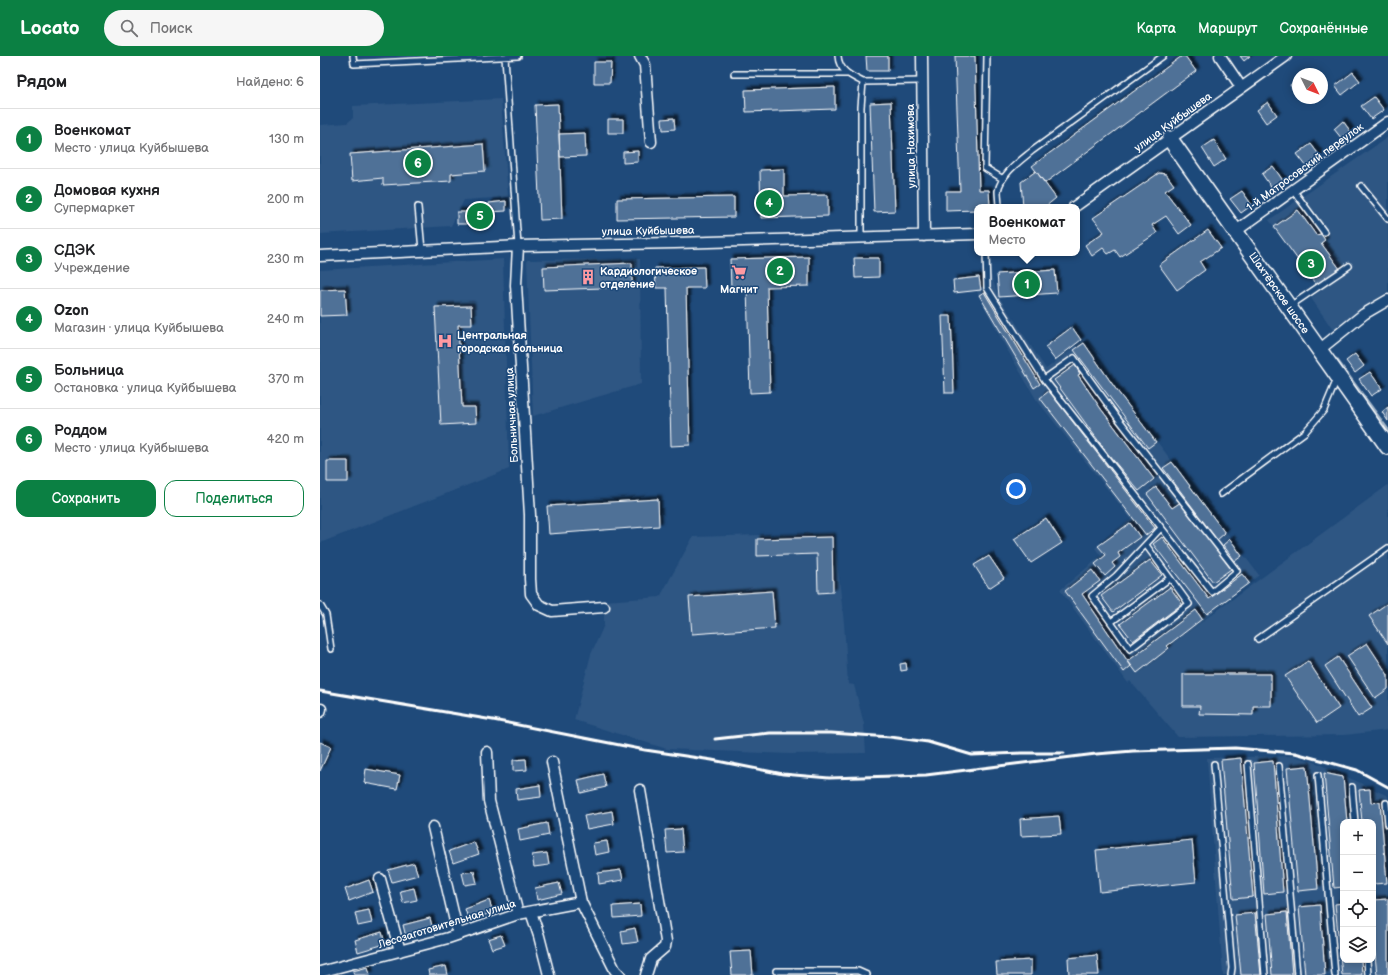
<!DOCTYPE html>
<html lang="ru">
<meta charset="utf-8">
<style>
:root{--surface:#fff;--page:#f6f6f6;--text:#202124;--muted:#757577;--line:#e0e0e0;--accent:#0b8043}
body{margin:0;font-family:"Balsamiq Sans",sans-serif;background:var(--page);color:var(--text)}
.controls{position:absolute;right:12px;bottom:12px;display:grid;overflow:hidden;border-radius:8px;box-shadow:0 2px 10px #0003}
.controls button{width:36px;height:36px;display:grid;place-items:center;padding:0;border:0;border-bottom:1px solid var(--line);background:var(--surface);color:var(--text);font:20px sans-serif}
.compass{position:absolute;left:972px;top:12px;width:36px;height:36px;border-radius:50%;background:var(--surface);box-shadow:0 2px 10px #0003;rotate:132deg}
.you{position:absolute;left:696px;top:433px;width:14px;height:14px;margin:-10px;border:3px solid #fff;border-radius:50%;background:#1a73e8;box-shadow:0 0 0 6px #1a73e833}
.badge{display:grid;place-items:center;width:26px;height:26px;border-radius:50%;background:var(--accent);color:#fff;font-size:13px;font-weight:700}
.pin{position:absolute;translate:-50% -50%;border:2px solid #fff;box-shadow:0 1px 4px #0006}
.popup{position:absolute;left:654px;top:148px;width:106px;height:52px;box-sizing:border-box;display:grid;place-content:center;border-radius:8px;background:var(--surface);filter:drop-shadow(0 1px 3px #0005);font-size:13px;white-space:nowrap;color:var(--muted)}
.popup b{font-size:15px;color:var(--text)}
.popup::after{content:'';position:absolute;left:50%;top:100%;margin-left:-8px;border:8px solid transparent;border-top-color:var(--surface)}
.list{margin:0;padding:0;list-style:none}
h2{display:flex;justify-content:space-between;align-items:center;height:52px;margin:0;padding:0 16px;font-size:17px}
h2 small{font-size:13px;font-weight:400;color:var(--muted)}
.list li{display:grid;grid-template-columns:26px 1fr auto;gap:12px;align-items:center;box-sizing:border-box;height:60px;padding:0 16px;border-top:1px solid var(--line)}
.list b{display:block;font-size:15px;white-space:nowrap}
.list p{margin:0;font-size:13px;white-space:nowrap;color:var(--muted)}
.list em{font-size:13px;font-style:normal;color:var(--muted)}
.actions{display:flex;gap:8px;padding:12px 16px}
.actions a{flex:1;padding:9px 0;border:1px solid var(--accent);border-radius:12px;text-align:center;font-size:14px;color:var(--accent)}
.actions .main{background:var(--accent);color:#fff}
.icon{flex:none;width:22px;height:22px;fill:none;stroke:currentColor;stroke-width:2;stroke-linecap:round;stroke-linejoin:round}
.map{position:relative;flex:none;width:1068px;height:919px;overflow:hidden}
header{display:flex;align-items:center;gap:24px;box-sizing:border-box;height:56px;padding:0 20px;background:var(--accent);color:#fff}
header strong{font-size:19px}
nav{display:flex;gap:22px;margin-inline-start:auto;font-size:14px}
.search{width:280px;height:36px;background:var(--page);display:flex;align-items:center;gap:10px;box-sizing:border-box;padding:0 14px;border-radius:22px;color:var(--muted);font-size:15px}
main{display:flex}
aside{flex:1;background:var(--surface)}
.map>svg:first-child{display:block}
</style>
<header>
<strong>Locato</strong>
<div class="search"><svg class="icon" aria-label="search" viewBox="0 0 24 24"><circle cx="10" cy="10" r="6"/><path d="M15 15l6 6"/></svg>Поиск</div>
<nav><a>Карта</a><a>Маршрут</a><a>Сохранённые</a></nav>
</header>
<main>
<aside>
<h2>Рядом<small>Найдено: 6</small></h2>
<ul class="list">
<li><span class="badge">1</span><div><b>Военкомат</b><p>Место · улица Куйбышева</p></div><em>130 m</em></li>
<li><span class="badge">2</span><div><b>Домовая кухня</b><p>Супермаркет</p></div><em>200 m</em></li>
<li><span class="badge">3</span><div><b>СДЭК</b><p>Учреждение</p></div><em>230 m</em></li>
<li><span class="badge">4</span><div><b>Ozon</b><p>Магазин · улица Куйбышева</p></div><em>240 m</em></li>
<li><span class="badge">5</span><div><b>Больница</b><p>Остановка · улица Куйбышева</p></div><em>370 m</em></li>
<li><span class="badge">6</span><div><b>Роддом</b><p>Место · улица Куйбышева</p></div><em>420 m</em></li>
</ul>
<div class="actions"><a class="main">Сохранить</a><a>Поделиться</a></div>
</aside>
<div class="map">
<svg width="1068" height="919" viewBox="0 0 1068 919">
<defs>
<filter id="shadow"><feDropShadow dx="3.5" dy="-3.5" stdDeviation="1" flood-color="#0009"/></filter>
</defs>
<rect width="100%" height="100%" fill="#1f4a7a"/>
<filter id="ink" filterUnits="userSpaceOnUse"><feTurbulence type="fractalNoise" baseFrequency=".025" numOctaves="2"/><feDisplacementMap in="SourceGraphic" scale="8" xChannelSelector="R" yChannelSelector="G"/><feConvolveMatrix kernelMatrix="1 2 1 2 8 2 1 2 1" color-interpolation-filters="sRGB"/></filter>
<g filter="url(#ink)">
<path fill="#2e5683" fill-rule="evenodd" d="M181,43L188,141L144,144L131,170L0,178V69L27,67L33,62V50Z
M1068,81V235L1013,274L991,242L1002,234L949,164Z
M183,203L189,413L0,487V214Z
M320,203L321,328L213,360L207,204Z
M671,219L679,241L726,313L764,284L799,336L939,519L873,572L1068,429V674L1025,679L858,681L810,625L808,627L740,534L781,500L775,492L811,463L716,343L685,290L657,236L656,221Z
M514,477L524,567L528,628L534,629L544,668L546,697L469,698L347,693L254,664L271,598L284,569V545L340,541L373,481Z
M973,700L992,705L1025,720L1068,740V919H903L887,702ZM1023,766H1053V904H1023Z"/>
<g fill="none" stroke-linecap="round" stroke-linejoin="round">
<path stroke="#a3b5c8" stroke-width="3" d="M1016,303L1068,374"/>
</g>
<path fill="#507197" stroke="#fff" filter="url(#shadow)" d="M546,0H568V15H547Z
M635,0H655L659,134H669L670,151H657V154L626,155V135H640Z
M862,0H865L876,15L725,127L712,110Z
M920,0H930L924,5Z
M274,6H291L290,27H274Z
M1033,16L1040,25L1022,39L1015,30Z
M978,23V41L970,29Z
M515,31V53L426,56L425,34Z
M1054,41L1064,54L1051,63L1041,50Z
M571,46L575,155L554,156L550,47Z
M948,46L957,59L946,67L937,54Z
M238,48L242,163L220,164L215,49Z
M354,62L355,73L343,74L342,63Z
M288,63H303V77H288Z
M1023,65L1031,76L1022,83L1014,73Z
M265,77L266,100L240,101L239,78Z
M894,84L906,103L894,111L882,92Z
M163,88L165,115L131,118V125L63,129V122L32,125L30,98Z
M991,88L1000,100L987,111L977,98Z
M318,95V106L303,107V96Z
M953,110L964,126L953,134L942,118Z
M464,113V140L508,139V160L441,162L440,114Z
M716,115L736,142L725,151H703L701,126Z
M839,117L846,118L854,129L845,135L871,169L859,178L846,160L832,169L837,177L800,201L795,194L788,198L783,192L772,200L765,189L784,176L773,162Z
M922,135L932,149L921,157L910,143Z
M414,141V161L297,163V143Z
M186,145V155L169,156V147Z
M978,154L996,179L1001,178L1005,184L1001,187L1020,213L997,230L954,171Z
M137,156H146L147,168H137Z
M888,174L901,192L880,206L885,214L857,234L839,209Z
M489,201V230L447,231L450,336L430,337L427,231L411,232L410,203Z
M534,202H559V221L535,222Z
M312,207V231L224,234L223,211Z
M384,211L385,232H366L370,389L351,390L347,232H336L335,212Z
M735,214L737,237L679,241L677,218Z
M659,221L661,234L634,237L633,224Z
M25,233L27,259L0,260V234Z
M664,236L720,328L714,332L659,239Z
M151,250L152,269H138L142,351H155L156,367L121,369L115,251Z
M622,260H631L634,337H625Z
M752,271L761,284L735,304L725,291Z
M764,287L795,332L836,386L828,392L754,294Z
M1035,298L1044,310L1035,317L1026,305Z
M755,309L760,318L758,319L781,353L834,423L819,435L788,398L734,324Z
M1050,316L1062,333L1051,340L1039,323Z
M729,335L835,472L826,479L720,342Z
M1068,351V365L1062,356Z
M7,405H28V426H7Z
M852,406L905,477L897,484L843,412Z
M836,431L852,452L861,446L911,513L893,526L827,438Z
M338,443L339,470L229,478L227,450Z
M726,462L742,487L711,507L694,483Z
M810,467L820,481L798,497L800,501L792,507L795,511L785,520L775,508L786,499L778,490Z
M512,481L513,536L498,537L497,498L437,500V483Z
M842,481L889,543L922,518L929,527L887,558L833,488Z
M910,483L922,500L915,505L903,489Z
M669,500L684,522L669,532L654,509Z
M830,504L842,519L793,556L781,540Z
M772,514L780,525L762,538L811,610L804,616L745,535Z
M850,531L862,548L813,585L800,568Z
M452,535L455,572L372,578L369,541Z
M1068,547V588L1049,560Z
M876,554L882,563L847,590L849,592L817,617L808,605Z
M1047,587L1068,619V633L1055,642L1027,600Z
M1018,601L1052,652L1038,661L1005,610Z
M988,605L1019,652L997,667L965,620Z
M586,607L587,614L581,615L580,608Z
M863,618H951V650H933V659L879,658L880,650H863Z
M0,686L11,691L0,715Z
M921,702L933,841L913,843L901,704Z
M206,703L207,714L193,715V704Z
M953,705L963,836L944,838L934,707Z
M987,710L998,833L978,835L967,712Z
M46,713L80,719L77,733L44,727Z
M1004,717L1023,721L1027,766H1023V831L1014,832Z
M283,718L286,731L261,737L258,724Z
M220,729L221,741L197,744L196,733Z
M1050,733L1051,747L1060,746L1067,827L1053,828V766H1042L1039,734Z
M292,755L294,768L267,773L264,760Z
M739,760L741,778L701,780L700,763Z
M227,767L229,779L200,785L198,773Z
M361,773L363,796L347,797L345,774Z
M872,784L876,826L780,836L776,794Z
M287,785L289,796L275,799L273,787Z
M154,786L159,798L133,807L129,795Z
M227,797L229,809L214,811L212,799Z
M94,807L98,819L72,826L68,814Z
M301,814L303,824L279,828L278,817Z
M154,815L157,827L145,829L142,817Z
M49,824L53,836L29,845L25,833Z
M239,827L242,838L217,844L215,832Z
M94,832L97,844L83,847L80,835Z
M1068,843V919H1057L1053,879V844Z
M169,844L173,856L149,865L145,853Z
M1023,847V904H1041L1042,919H1022L1015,848Z
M320,848L321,860L294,862L293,850Z
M1000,849L1005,919H985L979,851Z
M49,854L52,867L38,870L35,857Z
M967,856L972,919H952L947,858Z
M935,857L941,919H921L915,859Z
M110,862L113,874L86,881L83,869Z
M315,872L318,886L303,888L301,875Z
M62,876L65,888L38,896L35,884Z
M181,879L185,889L172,893L168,883Z
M431,895L433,919H412L410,896Z
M777,899L779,919H749L748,902Z
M711,904V919H677L676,906Z
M126,910L128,919H109L108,914Z
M48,911L50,919H34L33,915Z"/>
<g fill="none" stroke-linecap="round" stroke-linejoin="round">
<g stroke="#fff" stroke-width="8">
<path id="lane" d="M33,0L34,8L198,0
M518,0C519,15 531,20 543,26
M667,0L665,112L683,123
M185,1L198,190
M414,18H527
M1041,130L1068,163
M973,134L1004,176
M98,151L102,194
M679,151C679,146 678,140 678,135C681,118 700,105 712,95L843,0
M541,181V51L543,26L602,25
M666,197L667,232L724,323L892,536L917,515L797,361L754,302L724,323
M970,250L1029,210
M901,438L985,376L1004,354L1017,323
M826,489L869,548L810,593L772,540L796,520L841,472
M0,549L6,559L11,593
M791,566L850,522
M938,583L1068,492
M894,708L912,912L911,919
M928,708L945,919
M959,710L977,919
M998,719L1015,919
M1032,731L1035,766
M1066,747L1068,768
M1047,904L1048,919
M456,915H538L547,919"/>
</g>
<g stroke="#fff" stroke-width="13">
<path id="street" d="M320,0L325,9L331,86
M602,0L604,180
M900,0L921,31
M754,151L966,0
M916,175L1068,66
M198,190L196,229L210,459V523L211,538L219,549L232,555L284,551
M0,200L198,190L355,187L657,178
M999,294L1044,258L1068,244
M0,656L1,653
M167,696L169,745L198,858
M232,706L261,846L295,914L300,919
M320,734L346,885L345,891L331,903L326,919
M113,771L138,878
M60,823L80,895
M211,856L219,880L229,919
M0,916L128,882L198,858L261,846"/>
</g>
<g stroke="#fff" stroke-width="18">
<path id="secondary" d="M850,83L1068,391"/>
</g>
<use href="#lane" stroke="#1f4a7a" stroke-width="5"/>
<use href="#street" stroke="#1f4a7a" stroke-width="10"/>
<use href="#secondary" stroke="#1f4a7a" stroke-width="15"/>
<path stroke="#fff" stroke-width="3" d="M0,635L173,664L325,694L392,704L463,718L509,722L606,719L776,698L813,695L915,692L975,697L1037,714L1068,731
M395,683L450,677H511L570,681L608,686L652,699L701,697H744"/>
</g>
</g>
<defs>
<g id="supermarket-bare" transform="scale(1.2)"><path d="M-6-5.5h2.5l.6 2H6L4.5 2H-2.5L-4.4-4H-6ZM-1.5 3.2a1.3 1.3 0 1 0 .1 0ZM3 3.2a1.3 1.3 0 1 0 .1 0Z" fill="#ff9aa2" stroke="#1f4a7a" stroke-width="2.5" paint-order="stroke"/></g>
<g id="building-bare" transform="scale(1.2)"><path d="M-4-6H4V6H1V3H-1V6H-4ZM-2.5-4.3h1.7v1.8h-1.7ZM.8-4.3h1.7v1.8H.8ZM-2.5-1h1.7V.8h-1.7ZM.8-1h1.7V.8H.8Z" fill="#ff9aa2" stroke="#1f4a7a" stroke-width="2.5" paint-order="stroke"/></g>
<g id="hospital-bare" transform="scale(1.2)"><path d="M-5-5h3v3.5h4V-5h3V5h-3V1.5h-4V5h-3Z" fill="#ff9aa2" stroke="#1f4a7a" stroke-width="2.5" paint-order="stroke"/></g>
</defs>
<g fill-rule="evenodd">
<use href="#supermarket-bare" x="419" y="216"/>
<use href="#building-bare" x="268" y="221"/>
<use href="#hospital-bare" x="125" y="285"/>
</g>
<g text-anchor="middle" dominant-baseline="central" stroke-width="3" stroke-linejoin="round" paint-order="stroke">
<g font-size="11" fill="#fff" stroke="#1f4a7a">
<text transform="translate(853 66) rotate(-36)">улица Куйбышева</text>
<text transform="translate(591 90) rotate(-91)">улица Нахимова</text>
<text transform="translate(985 111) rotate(-36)">1-й Матросовский переулок</text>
<text transform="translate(328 175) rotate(-1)">улица Куйбышева</text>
<text transform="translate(959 237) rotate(55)">Шахтёрское шоссе</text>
<text transform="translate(192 359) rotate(-93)">Больничная улица</text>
<text transform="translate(127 868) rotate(-17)">Лесозаготовительная улица</text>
</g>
<g font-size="11" font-weight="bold" fill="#fff" stroke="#1f4a7a" text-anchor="start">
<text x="280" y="215">Кардиологическое<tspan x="280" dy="13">отделение</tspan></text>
<text x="419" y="233" text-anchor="middle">Магнит</text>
<text x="137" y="279">Центральная<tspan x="137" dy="13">городская больница</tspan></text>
</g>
</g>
</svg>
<div class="controls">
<button>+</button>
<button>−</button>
<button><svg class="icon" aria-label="locate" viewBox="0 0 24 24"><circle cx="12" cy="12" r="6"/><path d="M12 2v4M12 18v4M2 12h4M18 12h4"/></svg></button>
<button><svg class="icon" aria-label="layers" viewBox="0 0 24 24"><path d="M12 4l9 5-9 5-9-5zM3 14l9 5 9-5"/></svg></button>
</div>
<svg class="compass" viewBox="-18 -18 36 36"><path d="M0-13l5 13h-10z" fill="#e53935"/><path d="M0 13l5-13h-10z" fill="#757577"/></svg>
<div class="you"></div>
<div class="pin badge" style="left:707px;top:228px">1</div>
<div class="popup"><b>Военкомат</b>Место</div>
<div class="pin badge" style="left:460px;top:215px">2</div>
<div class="pin badge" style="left:991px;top:208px">3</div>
<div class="pin badge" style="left:449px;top:147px">4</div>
<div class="pin badge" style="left:160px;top:160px">5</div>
<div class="pin badge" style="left:98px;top:107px">6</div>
</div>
</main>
